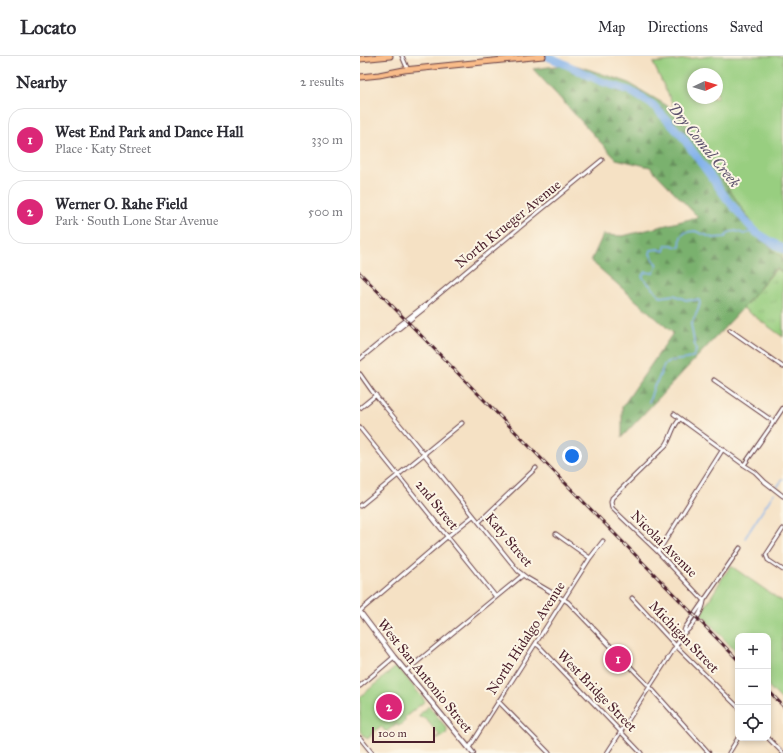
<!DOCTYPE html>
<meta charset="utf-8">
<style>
:root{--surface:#fff;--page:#f7f7f7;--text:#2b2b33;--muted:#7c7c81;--line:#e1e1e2;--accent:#db2777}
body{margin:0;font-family:"IM FELL Great Primer",serif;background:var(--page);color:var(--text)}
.controls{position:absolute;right:12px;bottom:12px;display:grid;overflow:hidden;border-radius:8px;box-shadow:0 2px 6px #0003}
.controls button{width:36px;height:36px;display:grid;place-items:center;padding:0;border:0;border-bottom:1px solid var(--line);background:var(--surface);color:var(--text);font:20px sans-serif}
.compass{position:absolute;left:327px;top:12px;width:36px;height:36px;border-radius:50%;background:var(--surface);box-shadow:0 2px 6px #0003;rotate:86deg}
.scale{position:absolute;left:12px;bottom:10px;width:63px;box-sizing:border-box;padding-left:4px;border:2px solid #4a1f2b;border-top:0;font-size:11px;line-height:14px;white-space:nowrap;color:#4a1f2b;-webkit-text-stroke:3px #fcf5e5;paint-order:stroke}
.you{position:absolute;left:212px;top:400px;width:14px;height:14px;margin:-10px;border:3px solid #fff;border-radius:50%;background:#1a73e8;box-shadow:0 0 0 6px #1a73e833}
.badge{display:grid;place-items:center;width:26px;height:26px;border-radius:50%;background:var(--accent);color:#fff;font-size:13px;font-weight:700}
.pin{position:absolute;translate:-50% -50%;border:2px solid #fff;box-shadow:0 1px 4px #0006}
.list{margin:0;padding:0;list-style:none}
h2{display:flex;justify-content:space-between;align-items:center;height:52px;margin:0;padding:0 16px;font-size:17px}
h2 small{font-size:13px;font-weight:400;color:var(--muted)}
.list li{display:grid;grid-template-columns:26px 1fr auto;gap:12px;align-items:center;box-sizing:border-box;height:64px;margin:0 8px 8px;padding:0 8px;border:1px solid var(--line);border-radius:16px}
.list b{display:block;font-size:15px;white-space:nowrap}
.list p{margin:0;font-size:13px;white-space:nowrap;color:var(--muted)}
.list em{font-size:13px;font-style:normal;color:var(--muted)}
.icon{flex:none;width:22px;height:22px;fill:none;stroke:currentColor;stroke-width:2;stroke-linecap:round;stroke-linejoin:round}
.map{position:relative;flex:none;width:423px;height:697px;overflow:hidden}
header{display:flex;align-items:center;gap:24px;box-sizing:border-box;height:56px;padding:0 20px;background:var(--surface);border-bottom:1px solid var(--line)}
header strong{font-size:19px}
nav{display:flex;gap:22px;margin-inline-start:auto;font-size:14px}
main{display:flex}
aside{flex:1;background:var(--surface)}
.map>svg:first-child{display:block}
</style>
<header>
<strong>Locato</strong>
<nav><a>Map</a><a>Directions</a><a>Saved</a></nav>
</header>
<main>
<aside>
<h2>Nearby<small>2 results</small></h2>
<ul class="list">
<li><span class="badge">1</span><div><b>West End Park and Dance Hall</b><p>Place · Katy Street</p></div><em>330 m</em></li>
<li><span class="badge">2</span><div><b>Werner O. Rahe Field</b><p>Park · South Lone Star Avenue</p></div><em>500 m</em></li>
</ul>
</aside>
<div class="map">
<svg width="423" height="697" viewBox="0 0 423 697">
<defs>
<pattern id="grass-tufts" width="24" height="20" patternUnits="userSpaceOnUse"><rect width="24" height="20" fill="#98ce80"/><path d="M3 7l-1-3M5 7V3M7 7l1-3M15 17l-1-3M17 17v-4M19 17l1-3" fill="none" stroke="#84b06f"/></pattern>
<pattern id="forest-firs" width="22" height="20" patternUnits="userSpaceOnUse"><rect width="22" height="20" fill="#7ab16e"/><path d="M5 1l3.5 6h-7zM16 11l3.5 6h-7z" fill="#668f5b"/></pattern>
</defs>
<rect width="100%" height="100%" fill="#fcf5e5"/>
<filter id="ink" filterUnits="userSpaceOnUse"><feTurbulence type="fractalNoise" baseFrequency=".025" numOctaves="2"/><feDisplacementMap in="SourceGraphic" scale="8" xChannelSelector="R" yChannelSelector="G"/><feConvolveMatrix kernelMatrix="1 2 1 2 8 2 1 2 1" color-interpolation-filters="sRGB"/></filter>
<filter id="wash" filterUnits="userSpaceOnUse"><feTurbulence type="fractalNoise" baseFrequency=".012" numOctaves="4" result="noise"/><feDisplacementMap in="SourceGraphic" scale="16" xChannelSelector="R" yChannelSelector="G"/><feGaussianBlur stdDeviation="0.9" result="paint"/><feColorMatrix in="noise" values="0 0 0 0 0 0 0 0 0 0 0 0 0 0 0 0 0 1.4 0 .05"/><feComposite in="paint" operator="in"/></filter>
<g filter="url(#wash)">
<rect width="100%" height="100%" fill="#f5e1c4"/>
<path fill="url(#grass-tufts)" stroke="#717656" d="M417,212L423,217V281L383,252Z
M69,650L88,674L86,676L87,677L78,683L76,681L80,680L65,662L59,661V659Z"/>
<path fill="url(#forest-firs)" stroke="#62684c" d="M212,8L267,26L316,55L405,186L423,202V217L416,212L383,252L262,381V351L313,277L231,205L243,179L263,180L338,161L290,111L256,103L173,13Z"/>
<path fill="#98ce80" stroke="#717656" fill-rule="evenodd" d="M353,0H423V202L405,186L316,55L293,7ZM333,18H357V42H333Z
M371,510L423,546V645L408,630V580H378V598L341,558L363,521Z
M37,610L65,645L44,662L46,664L39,670L36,668L26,676L21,670L11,678V680L7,683L0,674V641Z"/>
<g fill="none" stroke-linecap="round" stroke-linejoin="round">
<path stroke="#80b0eb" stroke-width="1.5" d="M289,346L294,330L298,324L304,309L311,305L327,303L334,300L336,295L331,269L338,254L340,247L339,244H326L314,239L301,241L284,223L282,220L286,216L292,217L295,215L297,209L290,198L291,194L298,193L304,195L306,189H312L316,191H320L321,180L326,176L335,175L353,182L365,181L370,176L376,175L384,178L394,175
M417,431L423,423
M385,482L414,437"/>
<path stroke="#80b0eb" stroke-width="8" d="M186,0L203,7L240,25L270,35L293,49L321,79L367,143L394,175L423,193"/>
</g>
</g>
<g filter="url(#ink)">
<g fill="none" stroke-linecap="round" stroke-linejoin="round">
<g stroke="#643c42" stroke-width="5">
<path id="minor" d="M42,0L48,14
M370,274L423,311
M34,275L37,274L66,251L67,248L115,208L242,104
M0,303L34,275L36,272L64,250L67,248
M0,318L12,335L64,398L158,515L167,522L208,546L290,631L349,697
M354,324L414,366
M0,352L16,339
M314,358L384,409L395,416L405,426L423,440
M320,363C312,371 312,380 306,389L252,442L251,446L252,452L298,496L344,545
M0,372L136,541
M384,409L409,373L423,352
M0,450L102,367
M119,466L176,412
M423,473L406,499L408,504L423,514
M196,478L230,502
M298,496L363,393
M272,542L316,590L378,651
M0,555L88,480L113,460
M323,578C332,572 343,555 344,545
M176,588L179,590L281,697
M46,615L163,519
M0,630L34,601
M138,645L189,697
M0,682L12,697
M408,682L423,697
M109,692L230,502L243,485
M247,697L316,590L323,578L325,572L380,492
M369,697L378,682"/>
</g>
<g stroke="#643c42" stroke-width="6">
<path id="tertiary" d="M0,556L34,601L113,697"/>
</g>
<g stroke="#643c42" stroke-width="7">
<path id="primary" d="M0,3L30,0
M0,21L19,19L44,14L183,0"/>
</g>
<use href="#minor" stroke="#fff" stroke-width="3"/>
<use href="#tertiary" stroke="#fff" stroke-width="4"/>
<use href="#primary" stroke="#f9bc89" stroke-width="5"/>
<g stroke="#4a1f2b" stroke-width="3">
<path id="rail" d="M0,217L378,604
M408,634L423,650"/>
</g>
<use href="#rail" stroke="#fcf5e5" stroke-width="1.5" stroke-dasharray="4.5" stroke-linecap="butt"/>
</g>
</g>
<g text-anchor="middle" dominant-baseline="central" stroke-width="4" stroke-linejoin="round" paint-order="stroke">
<g font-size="14" fill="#4a1f2b" stroke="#fcf5e5">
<text transform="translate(148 168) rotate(-39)">North Krueger Avenue</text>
<text transform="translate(77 449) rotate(51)">2nd Street</text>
<text transform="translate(149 484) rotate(50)">Katy Street</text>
<text transform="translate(304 488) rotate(45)">Nicolai Avenue</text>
<text transform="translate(324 581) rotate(46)">Michigan Street</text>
<text transform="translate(166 582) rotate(-57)">North Hidalgo Avenue</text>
<text transform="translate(65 620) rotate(51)">West San Antonio Street</text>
<text transform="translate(237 635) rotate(46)">West Bridge Street</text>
</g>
<g font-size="15" font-style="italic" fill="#5d526e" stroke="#fcf5e5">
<text transform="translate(344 89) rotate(51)">Dry Comal Creek</text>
</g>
</g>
</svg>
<div class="controls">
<button>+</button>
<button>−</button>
<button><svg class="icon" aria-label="locate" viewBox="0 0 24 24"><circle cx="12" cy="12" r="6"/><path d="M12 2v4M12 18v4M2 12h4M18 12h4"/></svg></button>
</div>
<svg class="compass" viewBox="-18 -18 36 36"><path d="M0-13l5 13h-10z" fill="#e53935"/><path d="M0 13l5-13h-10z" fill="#7c7c81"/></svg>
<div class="scale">100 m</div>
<div class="you"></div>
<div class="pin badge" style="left:258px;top:603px">1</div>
<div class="pin badge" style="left:29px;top:651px">2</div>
</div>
</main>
